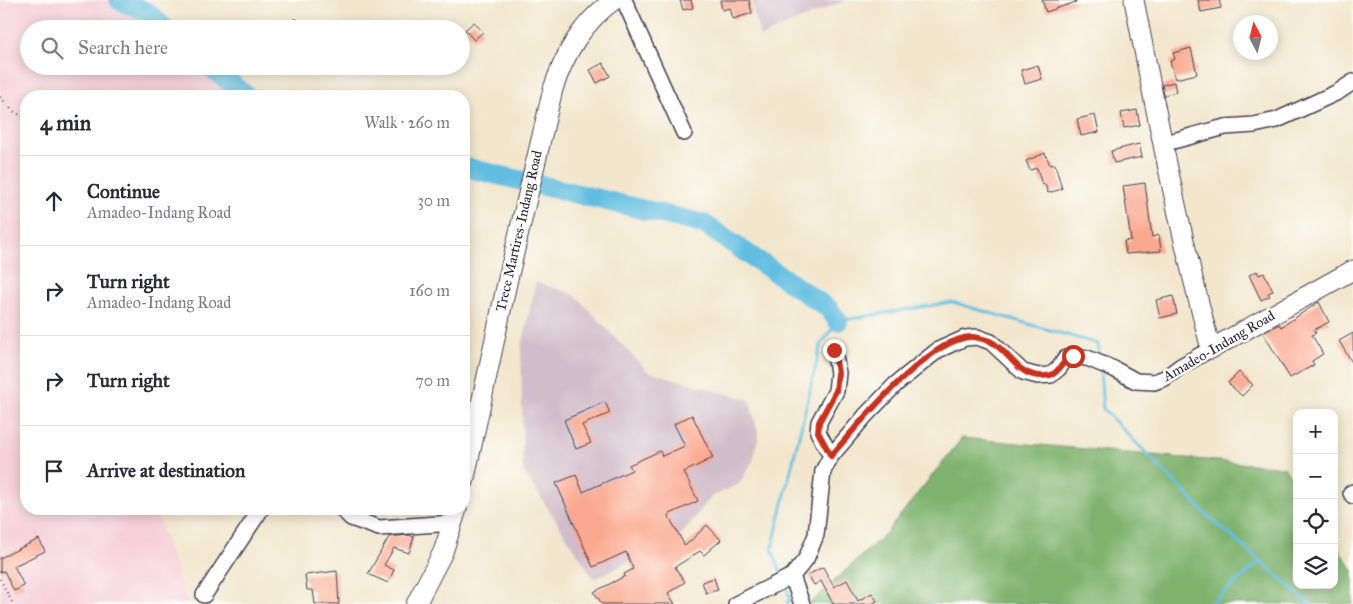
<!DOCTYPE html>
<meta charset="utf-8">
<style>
:root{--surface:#fff;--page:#f2f2f3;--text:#2b2b33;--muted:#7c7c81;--line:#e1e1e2}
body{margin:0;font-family:"IM FELL Great Primer",serif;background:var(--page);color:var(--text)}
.controls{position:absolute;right:15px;bottom:15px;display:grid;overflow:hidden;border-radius:10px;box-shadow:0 2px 12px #0003}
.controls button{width:45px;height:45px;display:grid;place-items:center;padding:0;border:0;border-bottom:1px solid var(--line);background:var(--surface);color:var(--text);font:25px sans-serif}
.compass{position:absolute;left:1233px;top:15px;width:45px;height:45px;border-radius:50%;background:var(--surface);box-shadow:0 2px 12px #0003;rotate:353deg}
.stop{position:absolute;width:15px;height:15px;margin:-11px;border:4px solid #c8321e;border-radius:50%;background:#fff}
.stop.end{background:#c8321e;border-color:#fff;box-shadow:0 1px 5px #0008}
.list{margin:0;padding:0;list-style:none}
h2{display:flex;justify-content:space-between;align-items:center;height:65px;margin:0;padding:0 20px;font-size:21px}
h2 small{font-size:16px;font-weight:400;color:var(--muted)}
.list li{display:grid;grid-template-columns:32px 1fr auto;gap:15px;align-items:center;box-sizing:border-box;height:90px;padding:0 20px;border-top:1px solid var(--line)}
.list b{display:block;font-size:19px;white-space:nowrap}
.list p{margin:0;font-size:16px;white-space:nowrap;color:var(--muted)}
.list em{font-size:16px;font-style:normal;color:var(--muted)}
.icon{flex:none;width:28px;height:28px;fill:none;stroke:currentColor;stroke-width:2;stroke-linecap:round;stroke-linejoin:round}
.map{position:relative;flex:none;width:1353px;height:604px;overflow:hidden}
.search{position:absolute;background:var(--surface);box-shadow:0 2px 12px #0003;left:20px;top:20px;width:450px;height:55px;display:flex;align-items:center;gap:12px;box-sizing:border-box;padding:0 18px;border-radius:28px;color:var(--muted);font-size:19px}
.panel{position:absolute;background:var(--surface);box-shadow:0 2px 12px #0003;left:20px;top:90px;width:450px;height:425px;border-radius:20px}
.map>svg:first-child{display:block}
</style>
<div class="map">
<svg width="1353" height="604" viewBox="0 0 1353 604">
<rect width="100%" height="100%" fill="#fdfcf7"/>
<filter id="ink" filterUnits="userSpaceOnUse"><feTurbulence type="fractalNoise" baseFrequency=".02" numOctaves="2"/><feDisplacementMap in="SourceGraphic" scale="10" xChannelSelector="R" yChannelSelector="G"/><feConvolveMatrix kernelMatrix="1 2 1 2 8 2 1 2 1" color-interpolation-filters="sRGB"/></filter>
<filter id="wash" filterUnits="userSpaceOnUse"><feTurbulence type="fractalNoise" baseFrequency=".0096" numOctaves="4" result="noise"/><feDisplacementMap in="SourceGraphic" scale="20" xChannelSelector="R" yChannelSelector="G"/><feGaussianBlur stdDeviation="1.12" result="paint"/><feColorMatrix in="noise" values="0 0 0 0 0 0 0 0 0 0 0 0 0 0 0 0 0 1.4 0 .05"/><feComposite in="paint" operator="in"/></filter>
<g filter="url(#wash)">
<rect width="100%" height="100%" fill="#f2e6cc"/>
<path fill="#f6cfd8" d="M0,0H119L148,13L166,29H29V66H209L247,96H26V509H155L188,604H0Z"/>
<path fill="#d1bdca" d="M751,0H846L760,37Z
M536,282L575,295L647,371L749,400L759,435L753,461L739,484L711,497L679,538L594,579L523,470L521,349Z"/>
<path fill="#7eb26d" stroke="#506a54" d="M962,438L1284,467L1297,486V585H1334V542L1353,570V604H809L886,533Z"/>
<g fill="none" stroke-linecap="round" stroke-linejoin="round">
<path stroke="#62bee0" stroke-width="3" d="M1100,369L1103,409L1207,515L1310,604
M782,575L772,549L821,344L838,321L952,302L1098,344L1099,358
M785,584L790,598L787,604
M1210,604L1261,561"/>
<path stroke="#62bee0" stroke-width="20" d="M119,0L148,13L166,29
M209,66L247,96
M464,167L704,224L829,309L838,321"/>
</g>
<g id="blocks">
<path fill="#faa88f" d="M680,0H691L693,8L683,10Z
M720,0H749L752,13L733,19L730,8L722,10Z
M1042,0H1075L1076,2L1046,12Z
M1198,0H1219L1221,8L1201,12Z
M295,18L305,29H293L289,24Z
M474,22L483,32L474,40L465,30Z
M1191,48L1197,74L1175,79L1170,61L1175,59L1173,53Z
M603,63L610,76L597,83L590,70Z
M1038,65L1042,79L1025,84L1021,70Z
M1174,82L1176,92L1164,95L1162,85Z
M1137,110L1140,125L1124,128L1121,113Z
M1095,115L1099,132L1081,136L1077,119Z
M1139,144L1142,157L1114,163L1111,151Z
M1045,153L1050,165L1055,164L1062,189L1048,193L1045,184L1042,185L1037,168L1030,170L1026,161Z
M1145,183L1152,237L1159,235L1161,251L1126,254L1124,241L1131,240L1123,186Z
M1257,271L1259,275L1264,273L1273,291L1268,293L1270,296L1261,300L1249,275Z
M1173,296L1177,314L1160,318L1156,300Z
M1319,302L1329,322L1314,330L1316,333L1312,335L1323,354L1312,361L1314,365L1290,378L1263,333L1279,324L1281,327Z
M1353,333V364L1339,341Z
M1239,372L1253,385L1242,396L1228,383Z
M605,402L610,413L582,425L591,443L576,449L564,420Z
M692,415L713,458L684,472L698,501L668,515L685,546L707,525L721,540L704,555L700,551L675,567L685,582L668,593L675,604H602L594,592L625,576L624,574L633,569L626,552L593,567L556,483L576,475L583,492L632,470L629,465L660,451L662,456L685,446L674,424Z
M409,535L414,537L409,553L394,548L384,565L394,570L388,583L368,574L389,537Z
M39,539L45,551L14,566L24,586L14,591L4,571L0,572V558Z
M823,567L834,587L847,580L858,601L872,593L877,601L872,604H833L821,581L814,585L808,575Z
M337,571L339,604H315L313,590H307L305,575Z
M714,578L718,590L706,593L702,582Z"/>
</g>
</g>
<g filter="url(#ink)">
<use href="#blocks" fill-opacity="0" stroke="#413f51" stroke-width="1"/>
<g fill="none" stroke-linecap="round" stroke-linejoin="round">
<g stroke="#413f51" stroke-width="18">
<path id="minor" d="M624,0L684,133
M1162,144L1225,127L1254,125L1277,120L1338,92L1353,82
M831,456L818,432L819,422L836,391L838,373L834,350
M1353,492L1351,493L1353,496
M342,509L351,518L379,528L453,523
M792,576L802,604
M204,595L261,509
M736,604L792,576L806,559L816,535L823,471L831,456L866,415L896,384L938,350L965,338L977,337L991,342L1023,372L1038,376L1051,375L1059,368L1066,358L1073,356L1087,358L1114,369L1136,381L1154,382L1165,378L1181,366L1211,349"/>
</g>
<g stroke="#413f51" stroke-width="21">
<path id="major" d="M1134,0C1157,117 1180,234 1211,349L1353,270
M464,482L507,283L553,89C565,53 582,23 614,0
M416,604L443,552L457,509"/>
</g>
<path stroke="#413f51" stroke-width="2" stroke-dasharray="1 4" stroke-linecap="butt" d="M0,97L13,111L26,118
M0,579L13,604"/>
<use href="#minor" stroke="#fff" stroke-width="15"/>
<use href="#major" stroke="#fff" stroke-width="19"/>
</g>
</g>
<g fill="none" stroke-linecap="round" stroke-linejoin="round" filter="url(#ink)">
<path stroke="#c8321e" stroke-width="6" d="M834,350L838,373L836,391L819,422L818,432L831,456C856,427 938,326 979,338C983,339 987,340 990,341C1009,351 1016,374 1039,376C1042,376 1048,376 1051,375C1060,372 1062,360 1073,356"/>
</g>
<g text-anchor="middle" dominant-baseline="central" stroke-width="5" stroke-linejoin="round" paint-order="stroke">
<g font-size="14" fill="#22223b" stroke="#fdfcf7">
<text transform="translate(519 231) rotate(-77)">Trece Martires-Indang Road</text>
<text transform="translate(1219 346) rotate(-30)">Amadeo-Indang Road</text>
</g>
</g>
</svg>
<div class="controls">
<button>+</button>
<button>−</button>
<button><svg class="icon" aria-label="locate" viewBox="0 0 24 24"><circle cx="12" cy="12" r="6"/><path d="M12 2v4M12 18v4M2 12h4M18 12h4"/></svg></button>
<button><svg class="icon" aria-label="layers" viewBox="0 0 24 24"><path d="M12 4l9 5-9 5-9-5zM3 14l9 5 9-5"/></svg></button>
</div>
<svg class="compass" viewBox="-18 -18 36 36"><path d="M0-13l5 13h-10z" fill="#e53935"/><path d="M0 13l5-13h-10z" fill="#7c7c81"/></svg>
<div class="stop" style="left:1073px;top:356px"></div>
<div class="stop end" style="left:834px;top:350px"></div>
<div class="search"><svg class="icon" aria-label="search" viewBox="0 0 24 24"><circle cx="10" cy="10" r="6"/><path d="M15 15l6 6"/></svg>Search here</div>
<section class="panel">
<h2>4 min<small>Walk · 260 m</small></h2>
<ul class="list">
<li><svg class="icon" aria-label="ahead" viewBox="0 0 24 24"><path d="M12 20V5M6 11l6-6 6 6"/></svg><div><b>Continue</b><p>Amadeo-Indang Road</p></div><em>30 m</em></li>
<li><svg class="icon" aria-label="right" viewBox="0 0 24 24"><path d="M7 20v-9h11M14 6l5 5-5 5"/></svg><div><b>Turn right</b><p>Amadeo-Indang Road</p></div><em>160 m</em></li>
<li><svg class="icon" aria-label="right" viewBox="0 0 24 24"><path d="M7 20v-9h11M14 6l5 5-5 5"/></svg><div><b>Turn right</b></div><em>70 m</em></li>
<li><svg class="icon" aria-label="arrive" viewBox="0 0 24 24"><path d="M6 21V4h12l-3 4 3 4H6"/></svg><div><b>Arrive at destination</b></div></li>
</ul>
</section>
</div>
